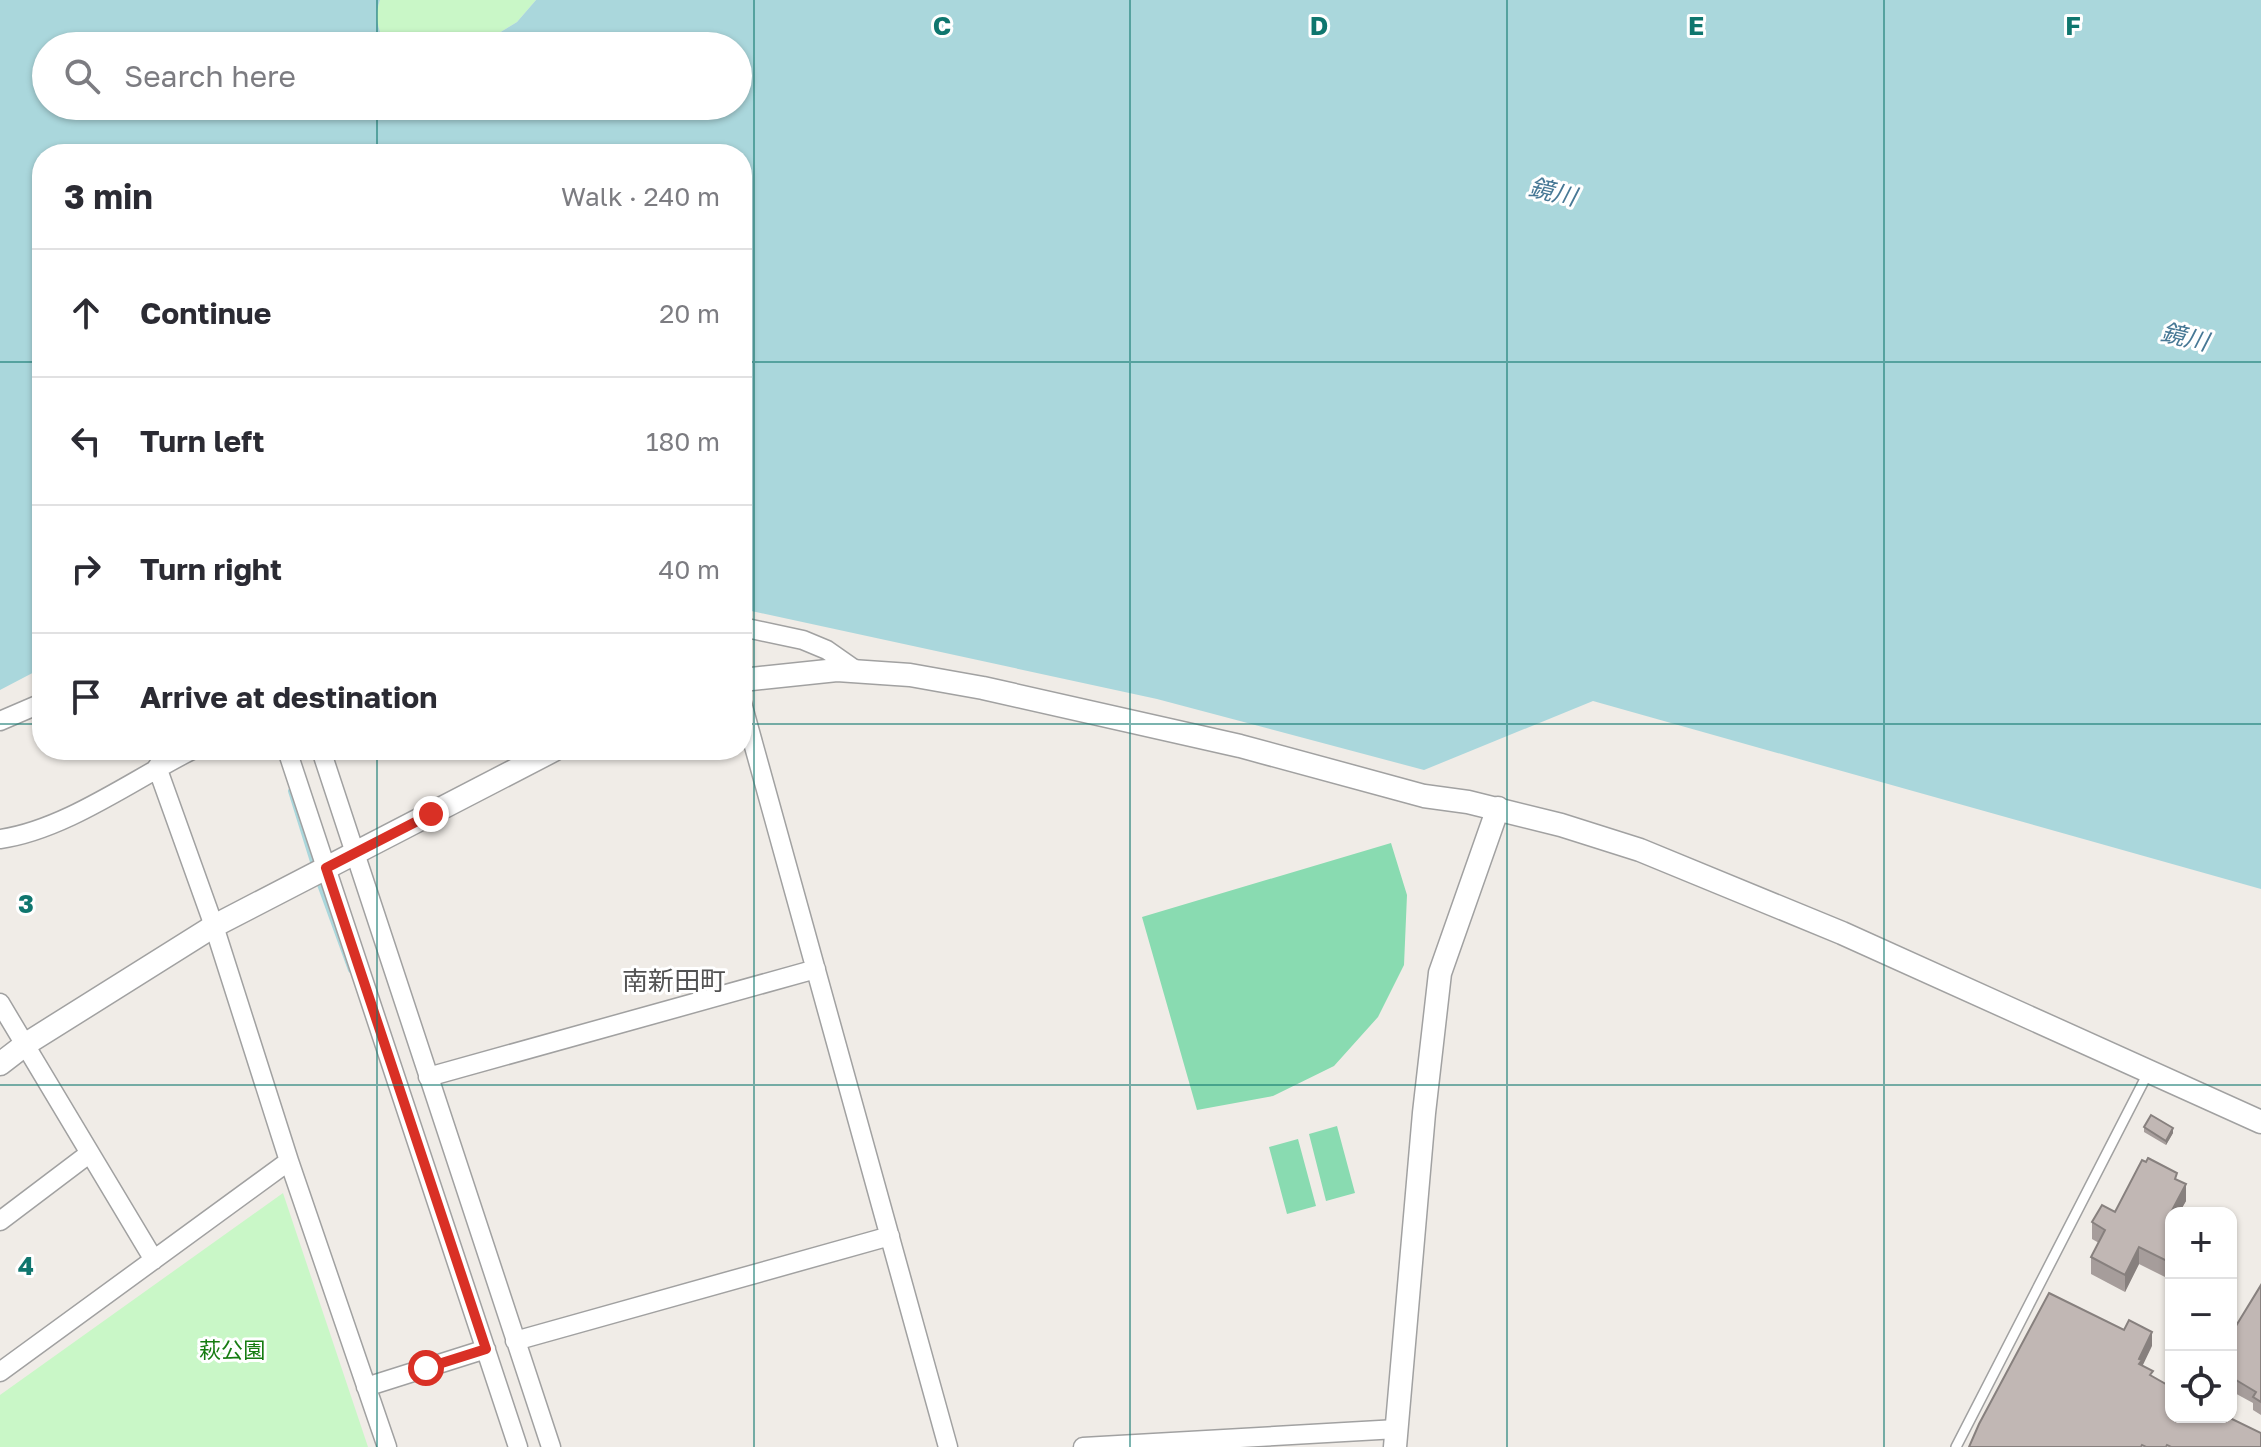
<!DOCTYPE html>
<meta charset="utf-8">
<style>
:root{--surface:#fff;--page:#f7f7f7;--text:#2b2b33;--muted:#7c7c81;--line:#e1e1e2}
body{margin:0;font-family:"Golos Text","Noto Sans JP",sans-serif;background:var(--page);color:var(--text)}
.controls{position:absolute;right:24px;bottom:24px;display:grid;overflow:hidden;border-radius:16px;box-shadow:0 2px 6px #0004}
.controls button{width:72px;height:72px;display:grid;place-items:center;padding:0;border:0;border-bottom:2px solid var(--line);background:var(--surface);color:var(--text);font:40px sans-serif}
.stop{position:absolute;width:24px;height:24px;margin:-18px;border:6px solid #d93025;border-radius:50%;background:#fff}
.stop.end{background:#d93025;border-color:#fff;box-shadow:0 2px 8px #0008}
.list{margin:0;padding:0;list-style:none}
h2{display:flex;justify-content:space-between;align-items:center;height:104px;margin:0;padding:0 32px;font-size:34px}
h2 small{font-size:26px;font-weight:400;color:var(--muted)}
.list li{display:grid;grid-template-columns:52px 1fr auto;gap:24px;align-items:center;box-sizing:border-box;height:128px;padding:0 32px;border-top:2px solid var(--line)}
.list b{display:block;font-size:30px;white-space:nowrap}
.list em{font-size:26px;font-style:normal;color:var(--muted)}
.icon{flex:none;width:44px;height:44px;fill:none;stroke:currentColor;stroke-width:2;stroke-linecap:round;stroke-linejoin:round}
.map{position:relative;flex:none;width:2261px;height:1447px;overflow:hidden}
.search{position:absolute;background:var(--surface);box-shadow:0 2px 6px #0004;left:32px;top:32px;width:720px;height:88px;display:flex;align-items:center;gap:20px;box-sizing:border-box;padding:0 28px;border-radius:44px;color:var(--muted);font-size:30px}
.panel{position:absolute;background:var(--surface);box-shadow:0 2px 6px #0004;left:32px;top:144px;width:720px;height:616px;border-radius:32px}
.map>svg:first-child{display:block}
</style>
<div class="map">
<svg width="2261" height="1447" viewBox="0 0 2261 1447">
<rect width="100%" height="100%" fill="#f0ece7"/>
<path fill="#c9f7c7" d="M380,0H536L517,22L478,46H387C378,31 374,17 380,0Z
M283,1193L368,1447H0V1395Z"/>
<path fill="#89dbb1" d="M1391,843L1407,895L1404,965L1378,1017L1334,1066L1273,1096L1197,1110L1142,917Z
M1337,1126L1355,1193L1326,1201L1309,1134Z
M1298,1139L1316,1206L1287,1214L1269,1147Z"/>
<path fill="#aad7dc" d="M0,0H380C374,17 378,31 387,46H46V106H738V46H478L517,22L536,0H2261V889L1593,701L1424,770L1157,699L742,609V154H42V668L0,690Z"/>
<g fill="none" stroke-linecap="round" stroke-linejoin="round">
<path stroke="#aad7dc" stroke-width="6" d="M291,791L315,868
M318,879L351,970"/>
<g stroke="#a1a1a1" stroke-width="12">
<path id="service" d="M1956,1447L2148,1073"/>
</g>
<g stroke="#a1a1a1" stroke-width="21">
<path id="minor" d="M742,627L803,640L827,650L857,671
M742,703L948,1447
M0,721L42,703
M287,750L518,1447
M321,750L551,1447
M157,767L214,926L289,1161L387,1447
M0,839C65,830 134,779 192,750
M0,1003L154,1260
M428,1077L816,969
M0,1221L90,1153
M515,1341L890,1236
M0,1372L289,1161
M366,1387L486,1349
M1083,1447L1397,1429"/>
</g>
<g stroke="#a1a1a1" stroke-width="25">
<path id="tertiary" d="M742,680L837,670L910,675L983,688L1240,746L1424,796L1468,802L1561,825L1640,850L1842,933L2261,1122
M0,1064L26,1044L214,926L554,750
M1395,1447L1424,1113L1440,973L1498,808"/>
</g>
<use href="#service" stroke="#fff" stroke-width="9"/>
<use href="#minor" stroke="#fff" stroke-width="18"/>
<use href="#tertiary" stroke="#fff" stroke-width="22"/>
</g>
<path fill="#a69d9b" d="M2144,1127L2173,1133L2166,1145L2144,1132Z
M2177,1180L2186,1201L2179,1213H2171V1280L2139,1264L2125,1292L2091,1274V1257L2099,1243L2092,1239V1222Z
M2261,1285V1415L2253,1410V1403L2231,1391V1334Z"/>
<path fill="#87807e" d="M2173,1128V1133L2166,1145V1141Z
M2186,1184V1201L2179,1213H2171V1229L2169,1216Z
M2139,1247V1264L2125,1292V1275Z
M2152,1332V1346L2142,1367V1373L2139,1359Z"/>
<path fill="#c1b7b4" stroke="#87807e" stroke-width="2" d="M2151,1115L2173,1128L2166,1141L2144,1127Z
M2148,1158L2177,1173L2175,1179L2186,1184L2169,1216L2171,1218V1263L2139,1247L2125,1275L2091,1257L2105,1230L2092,1222L2102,1205L2115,1212L2142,1160L2146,1162Z
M2261,1285V1402L2253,1397L2256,1392L2231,1377V1334Z
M2049,1293L2124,1330L2129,1320L2152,1332L2139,1359L2142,1360L2139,1364L2153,1371L2150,1375L2171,1387V1417H2228L2261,1433V1447H2171L2167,1445L2166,1447H2146L2142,1445L2141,1447H1969L1979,1424Z"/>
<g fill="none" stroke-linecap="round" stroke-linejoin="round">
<path stroke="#d93025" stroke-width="10" d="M426,1368L486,1349L326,868L431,814"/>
</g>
<path fill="none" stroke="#0f766e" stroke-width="2" stroke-opacity="0.55" d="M377,0V46M754,0V1447M1130,0V1447M1507,0V1447M1884,0V1447M377,106V154M0,362H42M742,362H2261M0,724H42M742,724H2261M377,750V1447M0,1085H2261"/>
<g text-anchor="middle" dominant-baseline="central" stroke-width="6" stroke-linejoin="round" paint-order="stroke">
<g font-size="22" fill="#167c11" stroke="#fff">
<text x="232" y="1349">萩公園</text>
</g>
<g font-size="24" font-style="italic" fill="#477895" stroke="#fff">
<text transform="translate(1553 191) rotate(13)">鏡川</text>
<text transform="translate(2185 336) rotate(13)">鏡川</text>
</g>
<g font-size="26" fill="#535353" stroke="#fff">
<text x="674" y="980">南新田町</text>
</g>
</g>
<g font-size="26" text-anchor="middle" font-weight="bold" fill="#0f766e" stroke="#fff" stroke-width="6" stroke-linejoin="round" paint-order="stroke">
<text x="942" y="35">C</text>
<text x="1319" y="35">D</text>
<text x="1696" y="35">E</text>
<text x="2073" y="35">F</text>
<text x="26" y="913">3</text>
<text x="26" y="1275">4</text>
</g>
</svg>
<div class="controls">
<button>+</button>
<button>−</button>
<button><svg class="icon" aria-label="locate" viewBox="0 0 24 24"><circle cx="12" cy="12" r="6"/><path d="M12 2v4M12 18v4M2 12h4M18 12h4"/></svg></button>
</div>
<div class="stop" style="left:426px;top:1368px"></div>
<div class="stop end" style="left:431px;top:814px"></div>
<div class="search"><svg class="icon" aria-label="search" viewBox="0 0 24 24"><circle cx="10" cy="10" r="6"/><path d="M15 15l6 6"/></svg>Search here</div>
<section class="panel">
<h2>3 min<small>Walk · 240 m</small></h2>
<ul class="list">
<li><svg class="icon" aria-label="ahead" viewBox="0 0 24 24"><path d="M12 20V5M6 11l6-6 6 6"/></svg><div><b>Continue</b></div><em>20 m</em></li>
<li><svg class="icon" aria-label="left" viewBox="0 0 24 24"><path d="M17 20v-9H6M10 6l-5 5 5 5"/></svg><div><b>Turn left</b></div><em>180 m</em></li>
<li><svg class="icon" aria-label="right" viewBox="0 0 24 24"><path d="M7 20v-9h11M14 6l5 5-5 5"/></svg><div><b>Turn right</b></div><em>40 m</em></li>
<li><svg class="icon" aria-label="arrive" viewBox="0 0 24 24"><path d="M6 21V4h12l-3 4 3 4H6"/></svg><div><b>Arrive at destination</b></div></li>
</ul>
</section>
</div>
